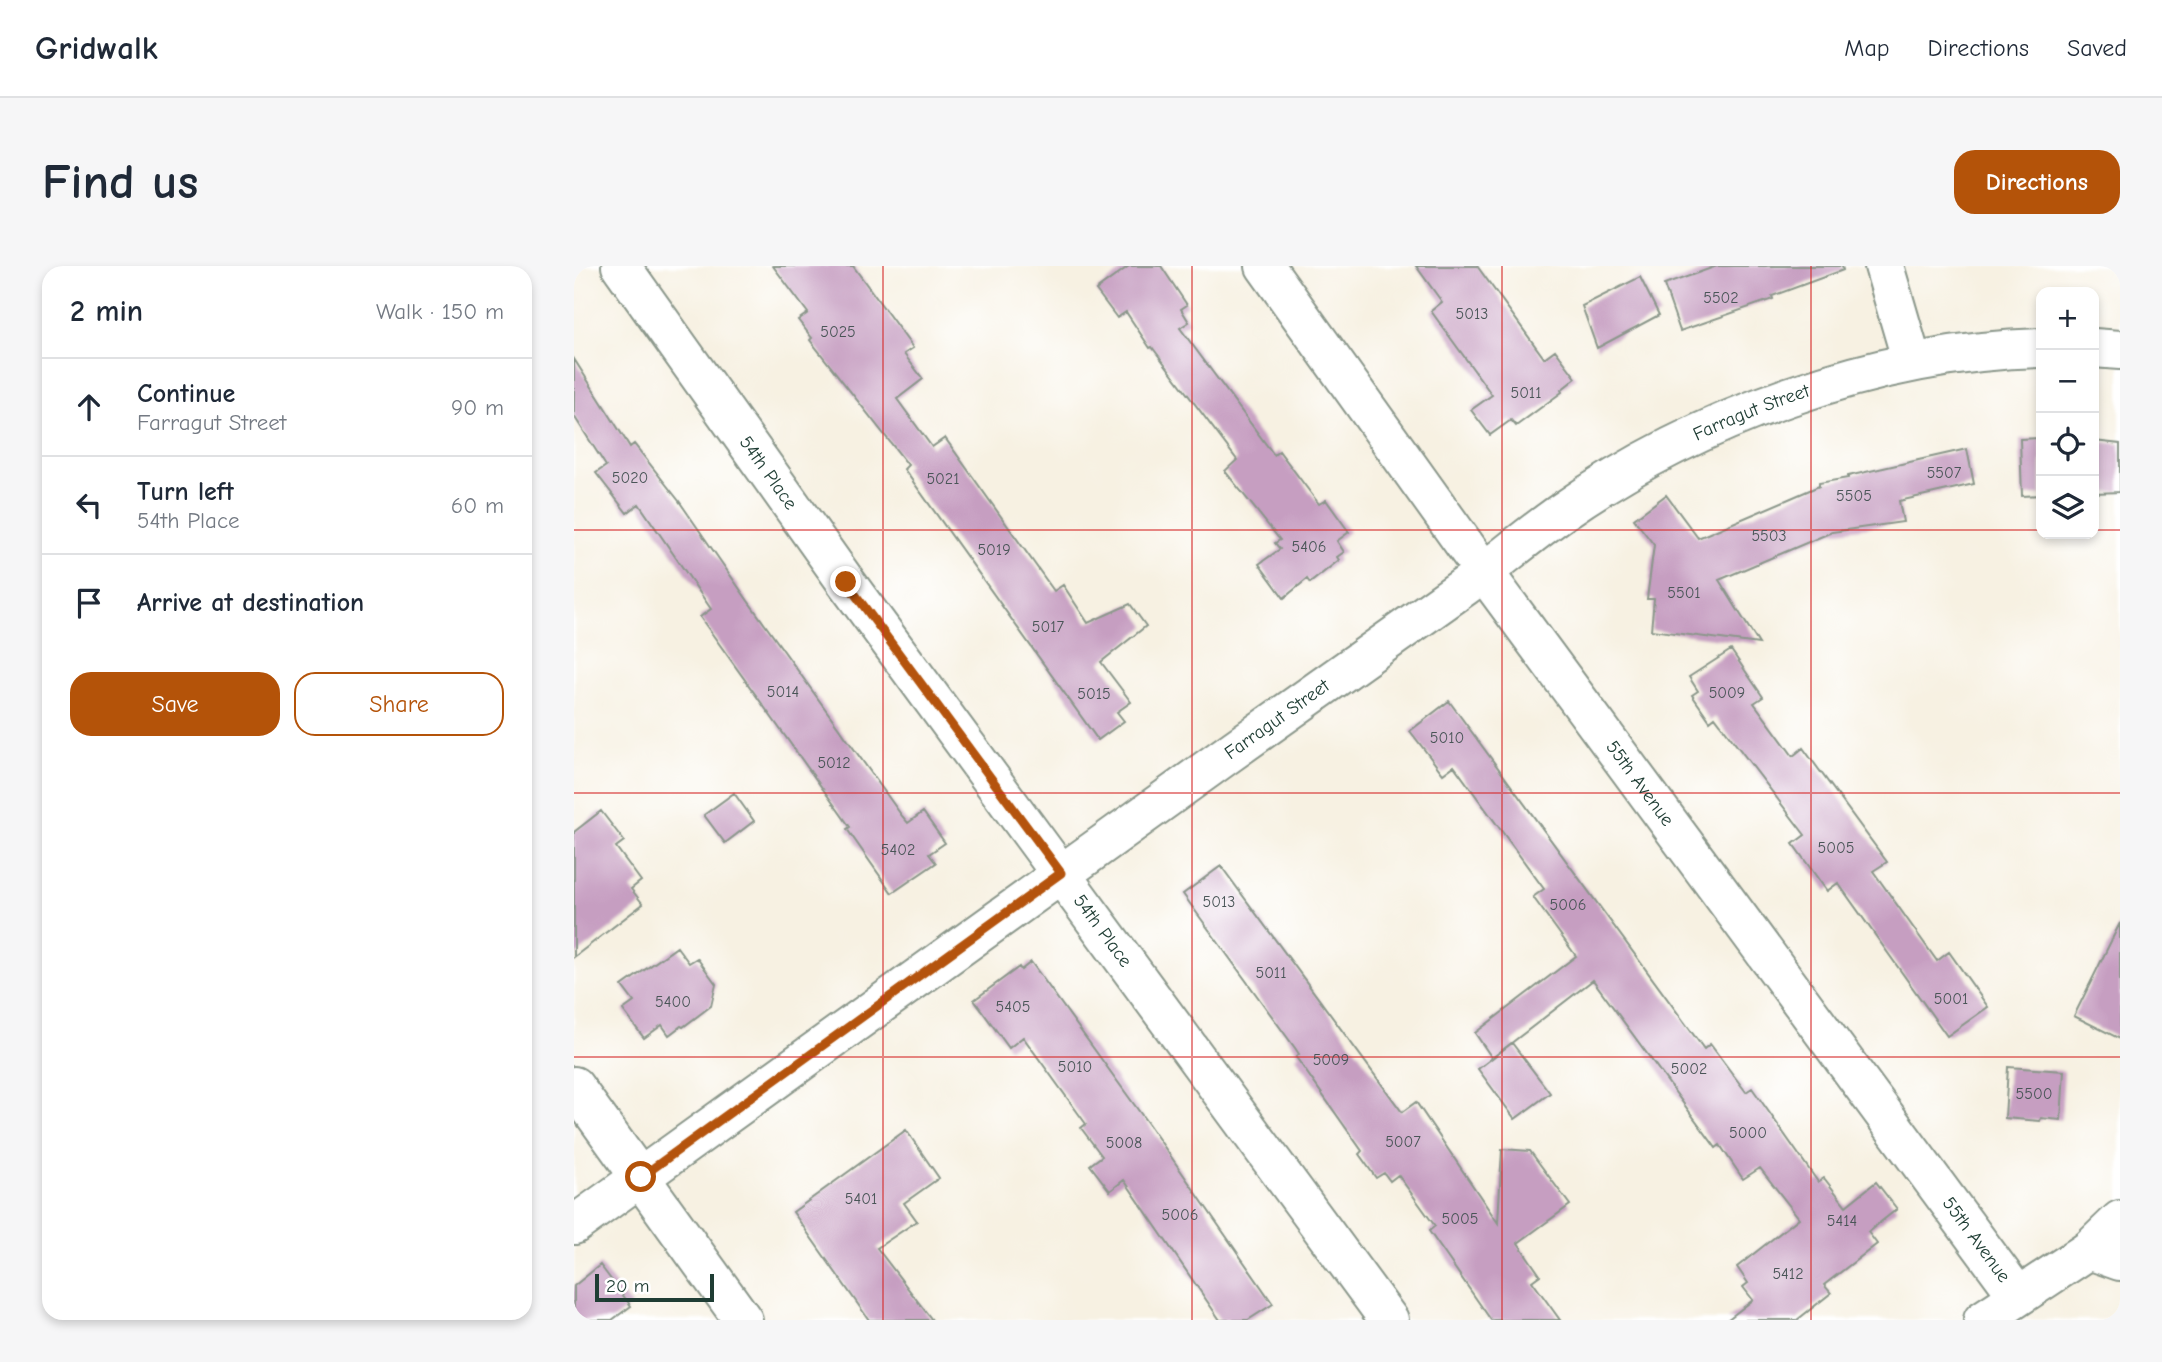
<!DOCTYPE html>
<meta charset="utf-8">
<style>
:root{--surface:#fff;--page:#f6f6f7;--text:#1f2937;--muted:#747a83;--line:#e0e1e3;--accent:#b45309}
body{margin:0;font-family:"Comic Neue",sans-serif;background:var(--page);color:var(--text)}
.controls{position:absolute;right:21px;top:21px;display:grid;overflow:hidden;border-radius:14px;box-shadow:0 4px 10px #0003}
.controls button{width:63px;height:63px;display:grid;place-items:center;padding:0;border:0;border-bottom:2px solid var(--line);background:var(--surface);color:var(--text);font:35px sans-serif}
.scale{position:absolute;left:21px;bottom:18px;width:119px;box-sizing:border-box;padding-left:7px;border:4px solid #1f3d34;border-top:0;font-size:19px;line-height:24px;white-space:nowrap;color:#1f3d34;-webkit-text-stroke:5px #fff;paint-order:stroke}
.stop{position:absolute;width:21px;height:21px;margin:-16px;border:5px solid #b45309;border-radius:50%;background:#fff}
.stop.end{background:#b45309;border-color:#fff;box-shadow:0 2px 7px #0008}
.list{margin:0;padding:0;list-style:none}
h2{display:flex;justify-content:space-between;align-items:center;height:91px;margin:0;padding:0 28px;font-size:30px}
h2 small{font-size:23px;font-weight:400;color:var(--muted)}
.list li{display:grid;grid-template-columns:46px 1fr auto;gap:21px;align-items:center;box-sizing:border-box;height:98px;padding:0 28px;border-top:2px solid var(--line)}
.list b{display:block;font-size:26px;white-space:nowrap}
.list p{margin:0;font-size:23px;white-space:nowrap;color:var(--muted)}
.list em{font-size:23px;font-style:normal;color:var(--muted)}
.actions{display:flex;gap:14px;padding:21px 28px}
.actions a{flex:1;padding:16px 0;border:2px solid var(--accent);border-radius:21px;text-align:center;font-size:24px;color:var(--accent)}
.actions .main{background:var(--accent);color:#fff}
.icon{flex:none;width:38px;height:38px;fill:none;stroke:currentColor;stroke-width:2;stroke-linecap:round;stroke-linejoin:round}
.map{position:relative;flex:none;width:1546px;height:1054px;overflow:hidden;border-radius:21px}
header{display:flex;align-items:center;gap:42px;box-sizing:border-box;height:98px;padding:0 35px;background:var(--surface);border-bottom:2px solid var(--line)}
header strong{font-size:33px}
nav{display:flex;gap:38px;margin-inline-start:auto;font-size:24px}
.intro{display:flex;align-items:center;justify-content:space-between;box-sizing:border-box;height:168px;padding:0 42px}
h1{margin:0;font-size:49px}
.button{padding:18px 32px;border-radius:21px;background:var(--accent);color:#fff;font-size:24px;font-weight:700}
main{display:flex;gap:42px;padding:0 42px}
aside{flex:1;background:var(--surface);border-radius:21px;box-shadow:0 4px 10px #0003}
.map>svg:first-child{display:block}
</style>
<header>
<strong>Gridwalk</strong>
<nav><a>Map</a><a>Directions</a><a>Saved</a></nav>
</header>
<div class="intro"><h1>Find us</h1><a class="button">Directions</a></div>
<main>
<aside>
<h2>2 min<small>Walk · 150 m</small></h2>
<ul class="list">
<li><svg class="icon" aria-label="ahead" viewBox="0 0 24 24"><path d="M12 20V5M6 11l6-6 6 6"/></svg><div><b>Continue</b><p>Farragut Street</p></div><em>90 m</em></li>
<li><svg class="icon" aria-label="left" viewBox="0 0 24 24"><path d="M17 20v-9H6M10 6l-5 5 5 5"/></svg><div><b>Turn left</b><p>54th Place</p></div><em>60 m</em></li>
<li><svg class="icon" aria-label="arrive" viewBox="0 0 24 24"><path d="M6 21V4h12l-3 4 3 4H6"/></svg><div><b>Arrive at destination</b></div></li>
</ul>
<div class="actions"><a class="main">Save</a><a>Share</a></div>
</aside>
<div class="map">
<svg width="1546" height="1054" viewBox="0 0 1546 1054">
<rect width="100%" height="100%" fill="#fff"/>
<filter id="ink" filterUnits="userSpaceOnUse"><feTurbulence type="fractalNoise" baseFrequency=".0143" numOctaves="2"/><feDisplacementMap in="SourceGraphic" scale="14" xChannelSelector="R" yChannelSelector="G"/><feConvolveMatrix kernelMatrix="1 2 1 2 8 2 1 2 1" color-interpolation-filters="sRGB"/></filter>
<filter id="wash" filterUnits="userSpaceOnUse"><feTurbulence type="fractalNoise" baseFrequency=".00686" numOctaves="4" result="noise"/><feDisplacementMap in="SourceGraphic" scale="28" xChannelSelector="R" yChannelSelector="G"/><feGaussianBlur stdDeviation="1.57" result="paint"/><feColorMatrix in="noise" values="0 0 0 0 0 0 0 0 0 0 0 0 0 0 0 0 0 1.4 0 .05"/><feComposite in="paint" operator="in"/></filter>
<g filter="url(#wash)">
<rect width="100%" height="100%" fill="#f7f1e2"/>
<g id="blocks">
<path fill="#c69ec1" d="M199,0H279L339,82L330,88L349,113L323,133L358,181L371,172L480,325L489,319L514,357L556,338L572,360L527,396L557,436L543,446L550,455L524,474L330,203L334,199L236,74L238,72L224,54L234,47Z
M555,0H587L613,39L607,43L615,56L606,62L700,189L705,185L745,238L752,234L775,266L763,275L770,286L763,291L765,294L736,317L733,313L710,332L685,298L706,283L701,277L706,274L651,205L663,194L578,81L576,82L552,46L543,52L522,24Z
M842,0H903L970,92L981,84L1002,112L987,124L988,126L942,160L937,154L916,169L897,144L918,129L857,45L868,36Z
M1143,0H1268L1269,4L1198,30L1199,33L1106,65L1090,19Z
M1066,11L1085,49L1023,82L1008,40Z
M0,93L56,181L60,178L105,235L174,335L328,550L334,557L349,546L371,577L355,588L362,597L318,627L273,563L276,561L126,351L137,343L65,238L53,247L22,207L32,200L0,150Z
M1467,172V229L1448,230L1446,173Z
M1520,175L1546,178V226L1520,227Z
M1393,183L1400,218L1325,235L1329,256L1258,266L1145,314L1185,378L1077,364L1080,333H1073L1080,279L1060,253L1092,229L1124,272L1245,220V217L1274,212V210Z
M1157,384L1189,431L1180,437L1219,490L1229,482L1313,596L1299,605L1363,695L1375,686L1414,741L1373,770L1264,617L1253,625L1219,578L1231,569L1141,451L1136,455L1118,429L1124,425L1115,411Z
M875,435L1130,783L1136,778L1172,826L1178,822L1244,916L1250,912L1272,940L1302,916L1323,943L1294,966L1303,978L1250,1019L1257,1027L1223,1054H1153L1179,1034L1169,1021L1174,1017L1163,1001L1225,952L1186,902L1169,913L1146,879L1142,882L1019,714L918,792L901,767L1002,690L959,631L970,623L880,500L869,508L836,465Z
M160,527L180,555L151,577L130,549Z
M27,545L50,575L42,581L67,615L57,623L69,638L0,691V566Z
M647,600L828,846L842,836L924,957L928,883L956,885L996,939L944,977L966,1009L958,1015L986,1054H917L855,965L861,960L824,909L816,915L810,907L802,912L785,888L788,885L722,791L725,788L721,782L609,628Z
M1546,657V773L1500,750Z
M103,681L115,697L123,692L142,718L137,740L109,761L107,760L95,769L88,759L70,772L49,744L60,736L48,720Z
M457,696L575,859L699,1038L674,1054H646L550,914L536,925L516,899L528,890L507,862L512,858L449,771L435,782L400,734L445,701L447,704Z
M938,777L976,827L941,853L904,803Z
M1434,801L1490,805L1487,854L1467,852L1466,855L1431,852Z
M332,864L365,912L330,937L343,955L303,982L358,1054H295L219,946Z
M26,999L57,1040L38,1054H0V1020Z"/>
</g>
</g>
<g filter="url(#ink)">
<use href="#blocks" fill-opacity="0" stroke="#8b978b" stroke-width="2"/>
<g fill="none" stroke-linecap="round" stroke-linejoin="round">
<g stroke="#8b978b" stroke-width="42">
<g id="minor">
<path id="s1" d="M47,0L272,316L815,1054"/>
<path id="s2" d="M691,0L910,306L1444,1030"/>
<path d="M1310,0L1338,96"/>
<path d="M1520,82L1546,84"/>
<path d="M0,820L169,1054"/>
<path id="s3" d="M0,959C217,804 432,646 650,491C730,434 810,377 891,320C924,296 955,269 988,246C1122,152 1303,86 1467,82"/>
<path d="M1515,984L1546,995"/>
</g>
</g>
<g stroke="#8b978b" stroke-width="42">
<path id="tertiary" d="M1409,1054L1515,984L1546,954"/>
</g>
<use href="#minor" stroke="#fff" stroke-width="38"/>
<use href="#tertiary" stroke="#fff" stroke-width="38"/>
</g>
</g>
<g fill="none" stroke-linecap="round" stroke-linejoin="round" filter="url(#ink)">
<path stroke="#b45309" stroke-width="9" d="M67,911L487,607L272,316"/>
</g>
<path fill="none" stroke="#d62828" stroke-width="2" stroke-opacity="0.55" d="M309,0V1054M618,0V1054M928,0V1054M1237,0V1054M0,264H1467M1520,264H1546M0,527H1546M0,791H1546"/>
<g text-anchor="middle" dominant-baseline="central" stroke-width="6" stroke-linejoin="round" paint-order="stroke">
<g font-size="16" fill="#495557">
<text x="1147" y="32">5502</text>
<text x="898" y="48">5013</text>
<text x="264" y="66">5025</text>
<text x="952" y="127">5011</text>
<text x="1370" y="207">5507</text>
<text x="56" y="212">5020</text>
<text x="369" y="213">5021</text>
<text x="1280" y="230">5505</text>
<text x="1195" y="270">5503</text>
<text x="735" y="281">5406</text>
<text x="420" y="284">5019</text>
<text x="1110" y="327">5501</text>
<text x="474" y="361">5017</text>
<text x="209" y="426">5014</text>
<text x="1153" y="427">5009</text>
<text x="520" y="428">5015</text>
<text x="873" y="472">5010</text>
<text x="260" y="497">5012</text>
<text x="1262" y="582">5005</text>
<text x="324" y="584">5402</text>
<text x="645" y="636">5013</text>
<text x="994" y="639">5006</text>
<text x="697" y="707">5011</text>
<text x="1377" y="733">5001</text>
<text x="99" y="736">5400</text>
<text x="439" y="741">5405</text>
<text x="757" y="794">5009</text>
<text x="501" y="801">5010</text>
<text x="1115" y="803">5002</text>
<text x="1460" y="828">5500</text>
<text x="1174" y="867">5000</text>
<text x="829" y="876">5007</text>
<text x="550" y="877">5008</text>
<text x="287" y="933">5401</text>
<text x="606" y="949">5006</text>
<text x="886" y="953">5005</text>
<text x="1268" y="955">5414</text>
<text x="1214" y="1008">5412</text>
</g>
<g font-size="19" fill="#1f3d34" stroke="#fff">
<text stroke="none"><textPath href="#s3" startOffset="1433">Farragut Street</textPath></text>
<text stroke="none"><textPath href="#s1" startOffset="254">54th Place</textPath></text>
<text stroke="none"><textPath href="#s3" startOffset="866">Farragut Street</textPath></text>
<text stroke="none"><textPath href="#s2" startOffset="639">55th Avenue</textPath></text>
<text stroke="none"><textPath href="#s1" startOffset="821">54th Place</textPath></text>
<text stroke="none"><textPath href="#s2" startOffset="1206">55th Avenue</textPath></text>
</g>
</g>
</svg>
<div class="controls">
<button>+</button>
<button>−</button>
<button><svg class="icon" aria-label="locate" viewBox="0 0 24 24"><circle cx="12" cy="12" r="6"/><path d="M12 2v4M12 18v4M2 12h4M18 12h4"/></svg></button>
<button><svg class="icon" aria-label="layers" viewBox="0 0 24 24"><path d="M12 4l9 5-9 5-9-5zM3 14l9 5 9-5"/></svg></button>
</div>
<div class="scale">20 m</div>
<div class="stop" style="left:67px;top:911px"></div>
<div class="stop end" style="left:272px;top:316px"></div>
</div>
</main>
